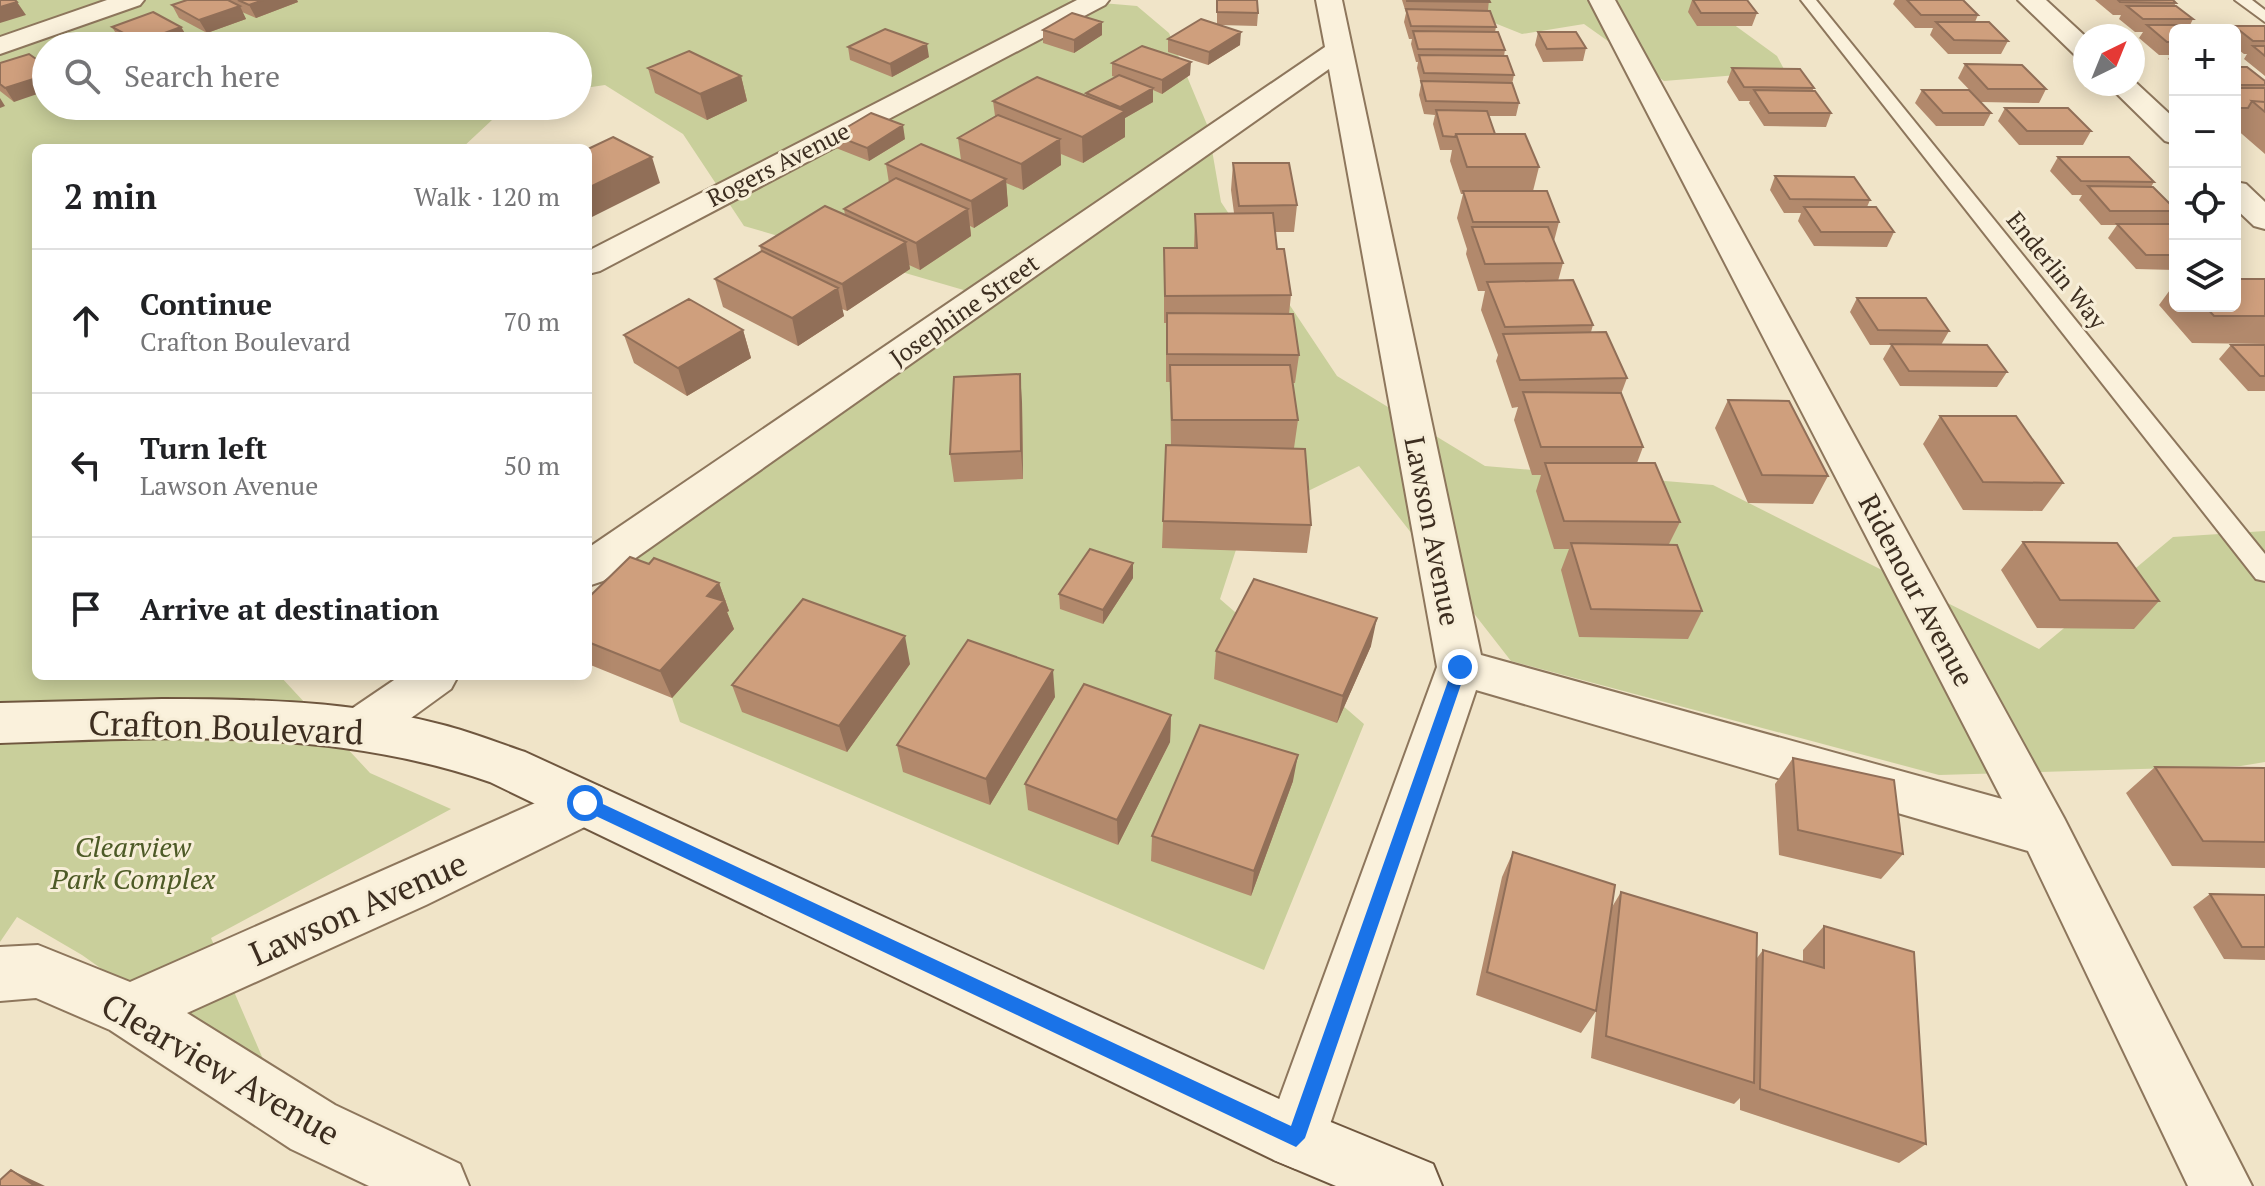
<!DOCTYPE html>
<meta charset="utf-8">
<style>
:root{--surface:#fff;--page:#f6f6f6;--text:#202124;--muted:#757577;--line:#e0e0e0}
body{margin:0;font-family:"PT Serif",serif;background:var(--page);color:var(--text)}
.controls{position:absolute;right:24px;top:24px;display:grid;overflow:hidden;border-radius:12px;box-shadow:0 4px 20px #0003}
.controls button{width:72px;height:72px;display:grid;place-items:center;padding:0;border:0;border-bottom:2px solid var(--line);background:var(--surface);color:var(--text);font:40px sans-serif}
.compass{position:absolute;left:2073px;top:24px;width:72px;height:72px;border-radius:50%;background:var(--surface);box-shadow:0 4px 20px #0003;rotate:43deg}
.stop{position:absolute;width:24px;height:24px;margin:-18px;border:6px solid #1a73e8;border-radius:50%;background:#fff}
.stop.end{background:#1a73e8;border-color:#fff;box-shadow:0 2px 8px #0008}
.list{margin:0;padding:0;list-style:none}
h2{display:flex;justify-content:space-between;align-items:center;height:104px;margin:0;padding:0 32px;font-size:34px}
h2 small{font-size:26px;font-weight:400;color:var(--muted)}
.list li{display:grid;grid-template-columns:52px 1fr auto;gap:24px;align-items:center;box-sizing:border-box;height:144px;padding:0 32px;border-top:2px solid var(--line)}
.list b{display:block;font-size:30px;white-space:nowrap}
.list p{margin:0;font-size:26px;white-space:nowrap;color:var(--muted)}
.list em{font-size:26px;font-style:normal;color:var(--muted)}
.icon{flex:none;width:44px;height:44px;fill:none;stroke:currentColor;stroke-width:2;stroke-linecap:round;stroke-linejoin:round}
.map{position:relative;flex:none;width:2265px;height:1186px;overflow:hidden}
.search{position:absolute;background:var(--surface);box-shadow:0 4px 20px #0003;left:32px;top:32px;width:560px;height:88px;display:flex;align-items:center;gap:20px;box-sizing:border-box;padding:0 28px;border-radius:44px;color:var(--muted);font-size:30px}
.panel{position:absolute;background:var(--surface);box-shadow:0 4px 20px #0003;left:32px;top:144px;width:560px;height:536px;border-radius:12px}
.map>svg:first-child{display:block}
</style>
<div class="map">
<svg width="2265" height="1186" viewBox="0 0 2265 1186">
<rect width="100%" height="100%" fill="#f0e4c8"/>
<path fill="#c9cf9b" d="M0,0H1067L1137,6L1169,33L1208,127L1221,202L1337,376L1485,466L1713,485L2039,649L2173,537L2265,531V762L2241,766L1939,775L1511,661L1359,466L1245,522L1220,599L1364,724L1264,970L680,722L615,528L967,291L744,226L683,134L605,85L578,89V46H46V106H507L462,148H36V676H280L370,773L451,809L211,938L278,1094L82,955L17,917L0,942Z
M1437,0H1700L1777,56L1785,71L1664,81L1584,24L1522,34Z"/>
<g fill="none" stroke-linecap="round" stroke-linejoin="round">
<g stroke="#8d765c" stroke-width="4">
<path id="service" d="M1801,0H1816L2265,554V581L2256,579Z
M2235,0H2252L2265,10V22Z"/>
</g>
<g stroke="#8d765c" stroke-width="4">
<path id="minor" d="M107,0H144L140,5L0,54V37Z
M1077,0H1109L1105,5L600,271L588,274V251Z
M1316,0H1342L1481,655L2002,799L1589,0H1615L2064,818L2252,1186H2188L2028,851L1476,690L1318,1160L1296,1169L1274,1160L1265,1138L1437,667L1329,69L603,581L588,586V548L1325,47Z
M2018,0H2046L2085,36V58L2076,56Z
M2133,80L2175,119V144L2165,141L2107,84H2133Z
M2235,182L2246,184L2265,202V229L2254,226L2235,208Z
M400,676H458L451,689L378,742L361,748L344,742L337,728L344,714Z
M585,781L603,788L610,803L603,818L426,905L187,1013L335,1105L460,1164L469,1186H369L291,1149L110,1030L36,998L0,1001V947L38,945L130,982Z"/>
</g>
<g stroke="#6f573f" stroke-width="4">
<path id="secondary" d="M162,699C256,699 352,701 443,725C471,732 498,743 525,752L1316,1116L1433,1164L1442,1186H1336L1274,1160L490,782C331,727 165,737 0,743V703Z"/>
</g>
<use href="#service" fill="#faf1dc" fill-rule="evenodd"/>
<use href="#minor" fill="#faf1dc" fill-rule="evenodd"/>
<use href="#secondary" fill="#faf1dc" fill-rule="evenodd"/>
</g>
<path fill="#b2896c" d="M187,0H297L298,2L256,18L242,12L246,19L207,33L179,18L172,5Z
M1217,0L1258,13L1257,26L1220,25L1240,45L1208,65L1168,52V39L1217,24Z
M1402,0H1489L1488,10L1496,27L1495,32L1505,50L1504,56L1514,75L1512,84L1519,103L1516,116H1488L1495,134L1539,167L1533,191L1559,222L1554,241L1563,263L1558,281L1593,325L1591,332L1627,378L1621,394L1643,447L1637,463L1680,522L1669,544L1702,611L1688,639L1579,637L1561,570L1569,549H1554L1536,491L1541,475H1532L1514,420L1518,407L1512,408L1496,361L1498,355L1481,310L1485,291H1478L1466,254L1467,249L1457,218L1463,194H1461L1450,161L1452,150H1440L1433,124L1435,115L1424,114L1419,95L1421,84L1417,68L1418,62H1416L1411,44L1412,39H1409L1404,22L1406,13Z
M1692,0H1747L1757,13L1752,26H1697L1688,12Z
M1895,0H1963L1978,15L1975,22L2008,41L2001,54H1948L1930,35L1933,28H1915L1893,4Z
M2095,0H2173L2176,3L2174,6L2193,19L2190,25L2175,30V65L2168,59L2171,55H2159L2139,38L2143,32H2135L2119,19L2121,15H2113Z
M2234,26H2265V76L2244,59L2247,54H2244L2235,47V30H2231Z
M112,27H181L189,40L172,46H131L120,40Z
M1043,30L1102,35L1074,53L1043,43Z
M1538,32L1586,48L1583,61L1543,62L1535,45Z
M848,47L929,57L892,77L850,60Z
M0,63L14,102L0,91Z
M1112,63L1190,75L1162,94L1153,90V102L1125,118V137L1083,163L1061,154V165L1023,190L1006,183L1008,206L974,228L970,226L971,236L920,270L909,265L910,269L847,311L842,309L844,316L798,346L723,307L715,279L761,251L760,246L845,215L844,209L889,183L886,164L961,160L958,138L995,116L993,101L1086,96V93L1115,77L1112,76Z
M1965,64L2046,89L2039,103L1981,102L1991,113L1984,126H1936L1915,103L1922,90L1981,102L1958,78Z
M2235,67L2265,81V154L2235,128L2238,122H2235Z
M648,68L741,76L747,101L707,120L655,93Z
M1732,68L1814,88L1812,91L1831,113L1826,127L1764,126L1749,103L1750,101H1739L1727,82Z
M2005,108L2091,131L2083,145H2019L1998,121Z
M834,135L905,139L869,161L836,148Z
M2058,157L2154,182L2151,187L2175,209V214L2168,224H2175V270L2136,269L2108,238L2117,225H2101L2079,200L2082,195H2072L2050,171Z
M1233,163L1297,205L1294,232H1275L1277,249L1291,295L1289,314L1299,355L1295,383H1293L1298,420L1294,448L1311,525L1307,553L1162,548L1166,445H1171L1170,382H1166V323H1164V248H1194L1195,214L1234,213L1231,190Z
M1775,176L1870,200L1867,207L1894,232L1887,247L1814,246L1798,221L1801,213H1784L1770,190Z
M2265,279V344L2192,343L2159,305L2175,283V306H2235Z
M1857,298L1949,331L1941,345L2007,372L1997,387L1900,386L1883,359L1891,345H1870L1850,312Z
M743,330L751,358L687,396L634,363L624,335Z
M2231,345H2265V391H2248L2219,359Z
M1728,400L1828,476L1813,504L1748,503L1715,428Z
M1022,402L1023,479L954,482L950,454Z
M1940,416L2063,483L2042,511L1963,510L1923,444Z
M2023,542L2159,601L2134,629L2037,628L2001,570Z
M649,564L719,583L729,611L727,612L734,629L672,698L588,664V598Z
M1133,578L1103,624L1060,609L1059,594Z
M1371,646L1337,723L1214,679L1216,651Z
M910,664L847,752L742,712L732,685Z
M1055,697L990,805L903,772L897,745Z
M1171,715L1170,742L1118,845L1028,810L1025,784Z
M1793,758L1903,854L1881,879L1779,855L1775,784Z
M2155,767L2265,768V868L2172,866L2126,793Z
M1293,781L1251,896L1151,861L1152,836Z
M1513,852L1612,907L1621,892L1757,958L1763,950L1803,962V950L1824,926L1926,1144L1899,1163L1740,1110V1098L1734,1104L1591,1058L1596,1011L1581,1033L1476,995L1502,877Z
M2210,894L2265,895V960L2224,959L2193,907Z"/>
<path fill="#916f58" d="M263,0H297L298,2L256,18L249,5Z
M17,2L26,15L0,23V7Z
M240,6L246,19L207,33L199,20Z
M1102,22V35L1074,53V40Z
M181,27L189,40L172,46H142L140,42Z
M1241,32L1240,45L1208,65L1209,52Z
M927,44L929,57L892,77L890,64Z
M1191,62L1190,75L1162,94V80Z
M46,75V91L14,102L5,88Z
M741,76L747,101L707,120L700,94Z
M1153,88V102L1125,118V137L1083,163L1082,137L1120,114V107Z
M0,98L5,106L0,108Z
M903,125L905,139L869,161L867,148Z
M1060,139L1061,165L1023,190L1021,164Z
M652,157L660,183L592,217L588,207V188Z
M1006,179L1008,206L974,228L971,201Z
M968,209L971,236L920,270L916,243Z
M906,242L910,269L847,311L842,284Z
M838,288L844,316L798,346L792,318Z
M743,330L751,358L687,396L678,368Z
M1020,374L1022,402L1023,479L1021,451Z
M1133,563V578L1103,624V610Z
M719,583L729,611L727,612L734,629L672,698L660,671L707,596Z
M1377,618L1371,646L1337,723L1343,696Z
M905,636L910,664L847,752L839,726Z
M1053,670L1055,697L990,805L986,779Z
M1171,715L1170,742L1118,845L1117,820Z
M1298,755L1293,781L1251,896L1254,871Z
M11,1170L45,1186H35Z"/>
<path fill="#cf9f7d" stroke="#916f58" stroke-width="2" d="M0,0H15L17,2L0,7Z
M187,0H228L240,6L199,20L172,5Z
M238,0H263L249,5Z
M1217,0H1257L1258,13L1217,12Z
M1407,0H1489L1490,2L1407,1Z
M1693,0H1747L1757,13H1701Z
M1907,0H1963L1978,15H1921Z
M2118,0H2173L2176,3L2120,2Z
M2127,6H2176L2193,19H2143Z
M1406,9L1490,11L1496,27L1411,26Z
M153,12L181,27L140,42L112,27Z
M1072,13L1102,22L1074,40L1043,30Z
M1201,19L1241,32L1209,52L1168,39Z
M1936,22H1989L2008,41L1954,40Z
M2147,25H2196L2203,30H2175V42H2167Z
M2234,26H2265V41H2253Z
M885,29L927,44L890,64L848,47Z
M1413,31L1498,32L1505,50L1418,49Z
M1538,32H1576L1586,48L1547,49Z
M90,34L109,46H53Z
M1142,46L1191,62L1162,80L1112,63Z
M2253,46H2265V56Z
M689,51L741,76L700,94L648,68Z
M29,54L46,66V75L5,88L0,84V63Z
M1419,55L1507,56L1514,75L1424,73Z
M1965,64L2022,65L2046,89H1988Z
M2235,67H2247L2265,81V85H2235Z
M1732,68L1800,69L1814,88L1744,87Z
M1119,75L1153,88L1120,107L1086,93Z
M1037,77L1125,111L1082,137L993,101Z
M1421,81L1512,83L1519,103L1426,101Z
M2235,88H2265V102L2252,101L2248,108H2239L2235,105Z
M1754,90L1815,91L1831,113H1769Z
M1922,90H1969L1991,113H1943Z
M2252,101L2265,102V112Z
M2005,108H2068L2091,131H2027Z
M1436,110L1487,111L1495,134H1456L1455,137L1443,136Z
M871,113L903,125L867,148L834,135Z
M998,115L1060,139L1021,164L958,138Z
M1456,134H1525L1539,167H1467Z
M613,137L652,157L588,188V149Z
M921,144L1006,179L971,201L886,164Z
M2058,157H2129L2154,182L2081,181Z
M1233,163H1289L1297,205L1239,206Z
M1775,176L1854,177L1870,200L1790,199Z
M896,178L968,209L916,243L844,209Z
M2088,186L2153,187L2175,209V211H2110Z
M1463,191H1547L1559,222H1473Z
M825,206L906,242L842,284L760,246Z
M1804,207H1876L1894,232H1821Z
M1273,213L1277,249H1284L1291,295L1165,296L1164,248H1197L1195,214Z
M2117,224H2175V255H2146Z
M1472,227H1548L1563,263L1485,264Z
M762,251L838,288L792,318L715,279Z
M2235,279H2265V316H2214L2205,306H2235Z
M1573,280L1593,325L1505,327L1487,282Z
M1857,298H1926L1949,331L1878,330Z
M689,299L743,330L678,368L624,335Z
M1167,313L1293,314L1299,355L1167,354Z
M1606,332L1627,378L1520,380L1503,334Z
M1891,344L1987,345L2007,372L1909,371Z
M2231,345H2265V376H2260Z
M1170,365H1290L1298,420H1172Z
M1020,374L1021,451L950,454L954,377Z
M1523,392L1621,393L1643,447H1541Z
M1728,400L1789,401L1828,476L1762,475Z
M1940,416H2016L2063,483L1983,482Z
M1166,445L1305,449L1311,525L1163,521Z
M1545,463H1655L1680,522L1564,521Z
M2023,542L2117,543L2159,601L2060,600Z
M1571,543L1677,545L1702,611L1591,609Z
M1090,549L1133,563L1103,610L1059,594Z
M630,557L649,564L654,558L719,583L707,596L724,601L660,671L588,642V598Z
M1254,579L1377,618L1343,696L1216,651Z
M803,599L905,636L839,726L732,685Z
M968,640L1053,670L986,779L897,745Z
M1084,684L1171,715L1117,820L1025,784Z
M1200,725L1298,755L1254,871L1152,836Z
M1793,758L1894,780L1903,854L1798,830Z
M2155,767L2265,768V842L2203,841Z
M1513,852L1615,885L1596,1011L1487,972Z
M1621,892L1757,933L1754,1083L1606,1036Z
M2210,894L2265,895V947H2242Z
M1824,926L1914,952L1926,1144L1760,1089L1763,950L1824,968Z
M11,1170L35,1186H0V1180Z"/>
<path fill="#1a73e8" d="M1460,661L1467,667L1305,1138L1296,1147L579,808L577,803L585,797L590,798L1291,1126L1453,667Z"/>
<g text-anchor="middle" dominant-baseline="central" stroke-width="6" stroke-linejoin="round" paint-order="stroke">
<g font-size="24" fill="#3d2e20" stroke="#f7eed8">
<text transform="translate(778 164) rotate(-27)">Rogers Avenue</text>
<text transform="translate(2057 270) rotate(51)">Enderlin Way</text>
<text transform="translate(964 310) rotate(-35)">Josephine Street</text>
</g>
<g font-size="28" fill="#3d2e20" stroke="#f7eed8">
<text transform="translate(1433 531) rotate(79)">Lawson Avenue</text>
<text transform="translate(1917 590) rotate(62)">Ridenour Avenue</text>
</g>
<g font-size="28" font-style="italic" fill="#4d5a26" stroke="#f7eed8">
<text x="133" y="846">Clearview<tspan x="133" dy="32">Park Complex</tspan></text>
</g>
<g font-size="34" fill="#3d2e20" stroke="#f7eed8">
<text transform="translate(226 727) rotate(2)">Crafton Boulevard</text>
<text transform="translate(358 908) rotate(-24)">Lawson Avenue</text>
<text transform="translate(221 1069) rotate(30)">Clearview Avenue</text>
</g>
</g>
</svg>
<div class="controls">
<button>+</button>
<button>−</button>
<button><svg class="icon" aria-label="locate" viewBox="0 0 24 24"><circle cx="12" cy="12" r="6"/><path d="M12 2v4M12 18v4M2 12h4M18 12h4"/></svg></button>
<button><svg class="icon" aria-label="layers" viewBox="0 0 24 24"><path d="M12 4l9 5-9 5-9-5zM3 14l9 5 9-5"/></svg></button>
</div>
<svg class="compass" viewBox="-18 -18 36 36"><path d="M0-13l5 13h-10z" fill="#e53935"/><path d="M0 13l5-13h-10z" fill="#757577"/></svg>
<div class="stop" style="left:585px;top:803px"></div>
<div class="stop end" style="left:1460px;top:667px"></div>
<div class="search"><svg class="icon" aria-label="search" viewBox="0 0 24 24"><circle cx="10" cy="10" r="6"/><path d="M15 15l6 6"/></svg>Search here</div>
<section class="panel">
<h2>2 min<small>Walk · 120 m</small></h2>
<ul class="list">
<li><svg class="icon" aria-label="ahead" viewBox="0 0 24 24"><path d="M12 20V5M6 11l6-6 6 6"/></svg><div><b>Continue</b><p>Crafton Boulevard</p></div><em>70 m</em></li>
<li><svg class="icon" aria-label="left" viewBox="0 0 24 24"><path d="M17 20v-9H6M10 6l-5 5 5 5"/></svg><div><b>Turn left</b><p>Lawson Avenue</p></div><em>50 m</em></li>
<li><svg class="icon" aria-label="arrive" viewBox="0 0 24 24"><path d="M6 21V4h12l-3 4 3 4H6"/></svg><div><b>Arrive at destination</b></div></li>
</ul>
</section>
</div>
